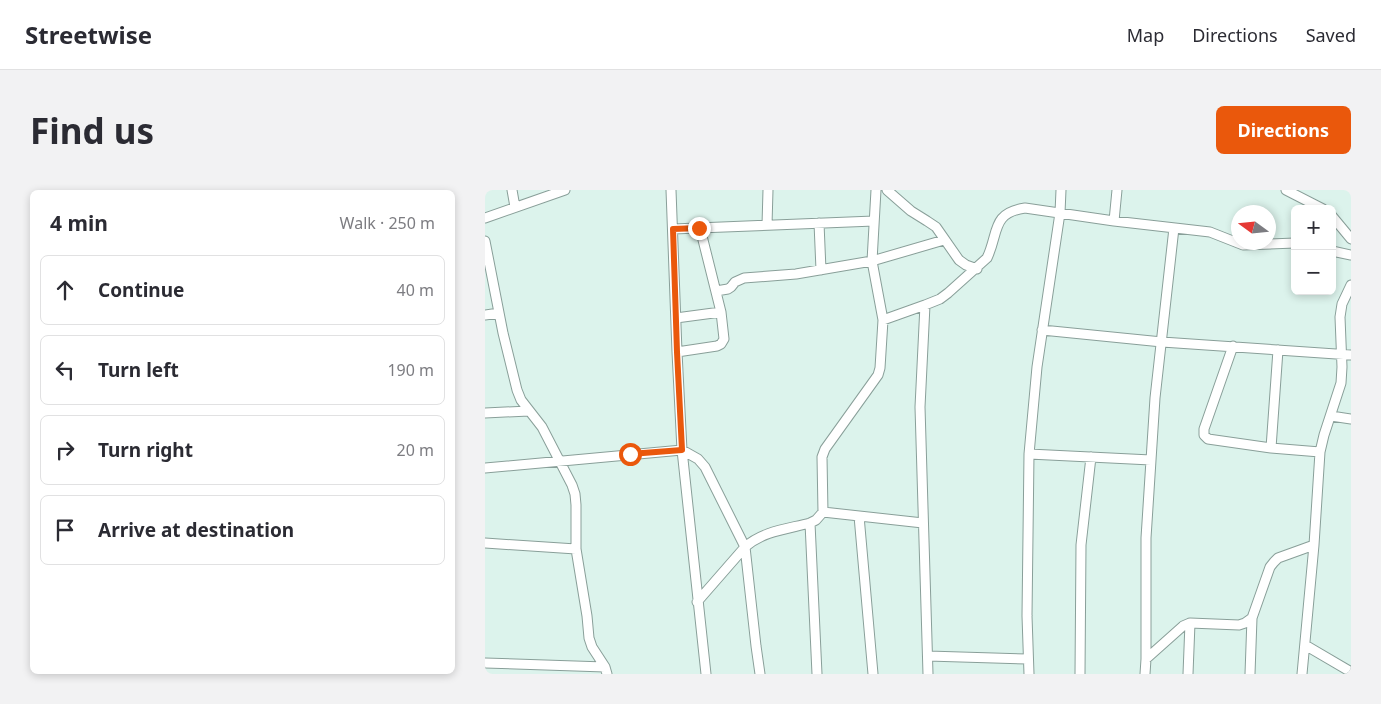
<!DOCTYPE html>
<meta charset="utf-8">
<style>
:root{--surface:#fff;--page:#f2f2f3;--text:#2b2b33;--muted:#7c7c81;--line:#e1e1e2;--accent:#ea580c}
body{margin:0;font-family:"Noto Sans",sans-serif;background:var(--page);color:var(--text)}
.controls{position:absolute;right:15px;top:15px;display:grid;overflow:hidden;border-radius:8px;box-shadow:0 2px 8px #0003}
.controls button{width:45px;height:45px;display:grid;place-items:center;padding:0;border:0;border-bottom:1px solid var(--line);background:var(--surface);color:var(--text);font:25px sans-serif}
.compass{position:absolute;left:746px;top:15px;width:45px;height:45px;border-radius:50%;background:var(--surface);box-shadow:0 2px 8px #0003;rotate:285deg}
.stop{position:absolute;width:15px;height:15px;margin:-11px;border:4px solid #ea580c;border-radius:50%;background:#fff}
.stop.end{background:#ea580c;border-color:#fff;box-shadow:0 1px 5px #0008}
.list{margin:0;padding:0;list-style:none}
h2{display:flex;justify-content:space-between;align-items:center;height:65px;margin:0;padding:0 20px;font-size:21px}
h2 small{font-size:16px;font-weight:400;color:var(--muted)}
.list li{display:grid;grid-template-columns:32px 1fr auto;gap:15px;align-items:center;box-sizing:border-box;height:70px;margin:0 10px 10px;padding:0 10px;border:1px solid var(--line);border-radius:8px}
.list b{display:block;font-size:19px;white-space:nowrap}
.list em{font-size:16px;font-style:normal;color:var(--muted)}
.icon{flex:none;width:28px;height:28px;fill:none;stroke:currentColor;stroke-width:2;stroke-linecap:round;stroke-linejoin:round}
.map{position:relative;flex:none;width:866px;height:484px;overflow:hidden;border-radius:8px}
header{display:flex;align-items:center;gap:30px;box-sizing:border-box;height:70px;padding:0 25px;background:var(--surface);border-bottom:1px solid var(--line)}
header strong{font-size:24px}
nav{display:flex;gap:28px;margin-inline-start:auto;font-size:18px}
.intro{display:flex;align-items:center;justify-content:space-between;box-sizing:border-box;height:120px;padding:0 30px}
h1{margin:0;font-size:35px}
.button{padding:12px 22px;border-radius:8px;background:var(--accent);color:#fff;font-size:18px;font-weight:700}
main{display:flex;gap:30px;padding:0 30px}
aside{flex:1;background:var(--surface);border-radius:8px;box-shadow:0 2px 8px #0003}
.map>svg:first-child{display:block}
</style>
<header>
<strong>Streetwise</strong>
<nav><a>Map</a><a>Directions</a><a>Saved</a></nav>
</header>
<div class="intro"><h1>Find us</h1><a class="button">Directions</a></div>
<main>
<aside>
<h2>4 min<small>Walk · 250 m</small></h2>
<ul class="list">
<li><svg class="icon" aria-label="ahead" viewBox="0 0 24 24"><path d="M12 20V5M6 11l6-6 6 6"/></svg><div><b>Continue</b></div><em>40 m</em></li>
<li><svg class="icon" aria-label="left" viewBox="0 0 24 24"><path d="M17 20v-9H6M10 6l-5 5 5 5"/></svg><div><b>Turn left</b></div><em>190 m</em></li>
<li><svg class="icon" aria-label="right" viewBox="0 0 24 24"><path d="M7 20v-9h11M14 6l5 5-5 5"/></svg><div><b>Turn right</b></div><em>20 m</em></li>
<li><svg class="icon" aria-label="arrive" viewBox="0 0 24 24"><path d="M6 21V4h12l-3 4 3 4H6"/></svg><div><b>Arrive at destination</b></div></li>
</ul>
</aside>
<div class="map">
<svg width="866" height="484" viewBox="0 0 866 484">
<rect width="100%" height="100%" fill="#dcf3ec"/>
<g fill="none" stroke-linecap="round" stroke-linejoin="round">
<g stroke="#899f99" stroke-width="11">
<path id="minor" d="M27,0L30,17
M186,0L192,162L197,260L221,484
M402,0L426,21L442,31L451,37L474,70L481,75L492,79
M801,0L838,19
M847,26L866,49
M0,28L80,0
M629,31L632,0
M334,33L336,80
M282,35L283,0
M188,39L389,31
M0,51L18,143L32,200L36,210L57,237L87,295L90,304L91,315V359L102,426L104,448L107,457L120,477L122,484
M847,61L866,65
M231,101L243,99L246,97L250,92L259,88L311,84L387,71L459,50
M440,115L435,217L443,484
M0,125L14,123
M191,128L236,122
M398,130L440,115L455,109L463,103L502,68C514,43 506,23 540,18L629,31L725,42L758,55L810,53
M557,140L677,152L866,165
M748,156L719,239V245L723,249L786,258L835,262
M192,162L232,156L236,154L239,149L236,122L215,38
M0,223L44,221
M846,226L866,229
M786,258L793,160
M544,264L666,270
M0,278L197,260L213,269L220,277L260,357L271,456L275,484
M338,322L438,333
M374,326L388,484
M325,333L332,484
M0,353L91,359
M212,412L260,357C278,341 302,339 325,333L331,330L338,322L337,267L340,259L393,185L395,178L398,130L387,71L391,0
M820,455L866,482
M443,466L543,469
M661,469V348L670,208L689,38
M0,473L120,477
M544,484L542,426L544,264L552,177L575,23L576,0
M595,484L596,355L606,267
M660,484L661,469L698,436L705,433L754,435L760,433L767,428L785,377L789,372L793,368L829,355L835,262L839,245L856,193L857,177L855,127L857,114L866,95
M703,484L705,433
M765,484L767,428
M817,484L829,355"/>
</g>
<use href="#minor" stroke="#fff" stroke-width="9"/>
</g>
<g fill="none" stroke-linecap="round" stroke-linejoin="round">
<path stroke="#ea580c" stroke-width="6" d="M145,264L197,260L192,162L188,39L214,38"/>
</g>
</svg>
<div class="controls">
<button>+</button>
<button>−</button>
</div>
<svg class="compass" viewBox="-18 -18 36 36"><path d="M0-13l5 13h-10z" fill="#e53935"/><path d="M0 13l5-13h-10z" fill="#7c7c81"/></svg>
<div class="stop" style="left:145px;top:264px"></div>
<div class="stop end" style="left:214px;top:38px"></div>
</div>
</main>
